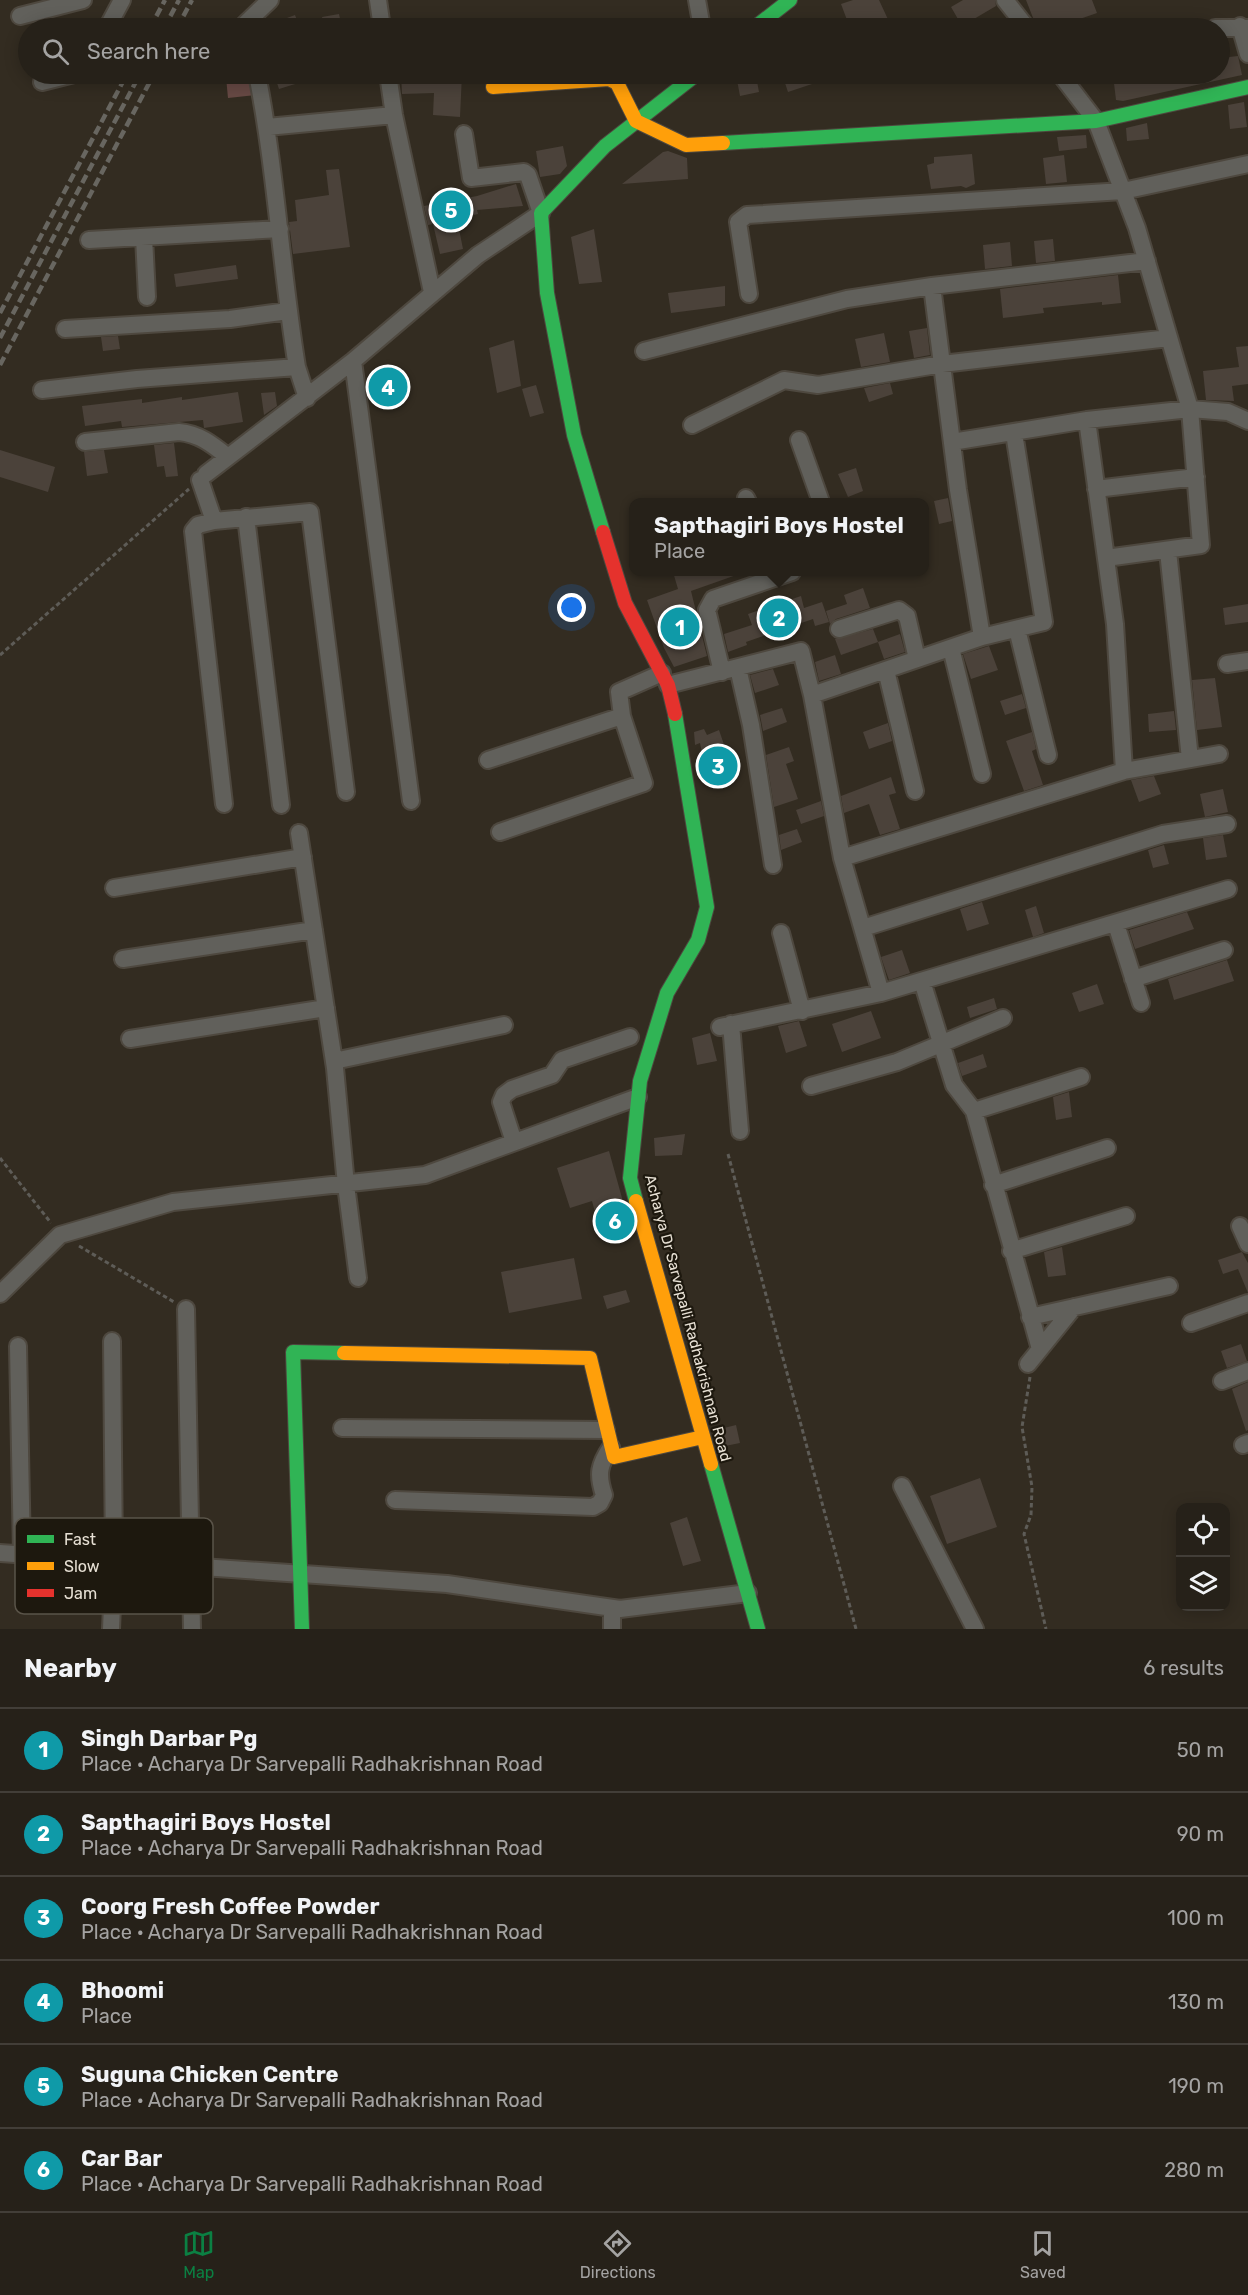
<!DOCTYPE html>
<meta charset="utf-8">
<style>
:root{--surface:#262119;--page:#2e2922;--text:#f1f3f6;--muted:#a4a3a2;--line:#423e38;--accent:#0b8043}
body{margin:0;font-family:Rubik,sans-serif;background:var(--page);color:var(--text)}
.controls{position:absolute;right:18px;bottom:18px;display:grid;overflow:hidden;border-radius:12px;box-shadow:0 3px 15px #0003}
.controls button{width:54px;height:54px;display:grid;place-items:center;padding:0;border:0;border-bottom:2px solid var(--line);background:var(--surface);color:var(--text);font:30px sans-serif}
.you{position:absolute;left:572px;top:608px;width:21px;height:21px;margin:-15px;border:4px solid #fff;border-radius:50%;background:#1a73e8;box-shadow:0 0 0 9px #1a73e833}
.badge{display:grid;place-items:center;width:39px;height:39px;border-radius:50%;background:var(--accent);color:#fff;font-size:20px;font-weight:700}
.pin{position:absolute;translate:-50% -50%;border:3px solid #fff;box-shadow:0 2px 6px #0006}
.popup{position:absolute;left:629px;top:498px;width:300px;height:78px;box-sizing:border-box;display:grid;place-content:center;border-radius:12px;background:var(--surface);filter:drop-shadow(0 2px 4px #0005);font-size:20px;white-space:nowrap;color:var(--muted)}
.popup b{font-size:22px;color:var(--text)}
.popup::after{content:'';position:absolute;left:50%;top:100%;margin-left:-12px;border:12px solid transparent;border-top-color:var(--surface)}
.list{margin:0;padding:0;list-style:none}
h2{display:flex;justify-content:space-between;align-items:center;height:78px;margin:0;padding:0 24px;font-size:26px}
h2 small{font-size:20px;font-weight:400;color:var(--muted)}
.list li{display:grid;grid-template-columns:39px 1fr auto;gap:18px;align-items:center;box-sizing:border-box;height:84px;padding:0 24px;border-top:2px solid var(--line)}
.list b{display:block;font-size:22px;white-space:nowrap}
.list p{margin:0;font-size:20px;white-space:nowrap;color:var(--muted)}
.list em{font-size:20px;font-style:normal;color:var(--muted)}
.icon{flex:none;width:33px;height:33px;fill:none;stroke:currentColor;stroke-width:2;stroke-linecap:round;stroke-linejoin:round}
.map{position:relative;flex:none;width:1248px;height:1629px;overflow:hidden}
.search{position:absolute;background:var(--surface);box-shadow:0 3px 15px #0003;left:18px;right:18px;top:18px;height:66px;display:flex;align-items:center;gap:15px;box-sizing:border-box;padding:0 21px;border-radius:33px;color:var(--muted);font-size:22px}
.sheet{height:582px;background:var(--surface)}
nav{display:flex;justify-content:space-around;align-items:center;box-sizing:border-box;height:84px;border-top:2px solid var(--line);background:var(--surface);font-size:16px;color:var(--muted)}
nav a{display:grid;justify-items:center;gap:3px}
nav .on{color:var(--accent)}
.map>svg:first-child{display:block}
</style>
<div class="map">
<svg width="1248" height="1629" viewBox="0 0 1248 1629">
<rect width="100%" height="100%" fill="#332c21"/>
<path fill="#674944" d="M252,76L256,95L228,98L226,77Z"/>
<path fill="#4b423a" d="M853,0H879L892,28H850L841,4Z
M963,0H995L996,6L962,26L951,7Z
M1026,0H1092L1097,13L1054,28H1037Z
M339,14L342,28H325L322,17Z
M295,15L300,28H263V27Z
M1238,56L1242,75L1123,101L1116,100L1113,75L1220,74V58Z
M274,74H321V76L279,89Z
M401,74H462L460,117L433,115L434,93L402,94Z
M782,74H836V76L788,92Z
M756,76L759,92L740,96L737,80Z
M1244,102L1247,127L1230,129L1228,105Z
M1147,123L1149,139L1127,141L1126,128Z
M1086,135L1087,148L1059,151L1057,137Z
M563,146L567,166L560,174L540,177L536,151Z
M668,151L687,158L688,179L622,184L663,152Z
M972,154L975,184L966,188L961,186L931,189L927,165L934,163V157Z
M1064,155L1067,182L1046,184L1043,158Z
M339,169L350,247L293,254L289,222L297,221L295,200L329,195L326,170Z
M516,184L523,206L477,210L478,214L457,219L463,249L440,254L433,224L428,225L424,206L477,196Z
M594,229L602,282L579,284L571,237Z
M1053,239L1055,261L1036,263L1034,241Z
M1010,242L1012,266L985,269L983,245Z
M236,265L238,279L176,287L174,274Z
M1118,275L1121,303L1102,305V302L1043,308L1044,313L1003,318L1000,289Z
M725,286V306L671,313L668,293Z
M927,328L930,355L914,358L909,331Z
M884,333L890,362L861,367L855,339Z
M118,336L120,349L103,351L101,337Z
M514,340L521,386L497,393L489,348Z
M1248,346V384L1232,386L1234,401L1206,400L1203,371L1239,367L1236,347Z
M404,370V398L374,402L371,376Z
M890,383L893,394L869,402L864,388Z
M536,385L544,413L530,417L522,389Z
M238,392L243,422L204,428L203,420L122,427L121,421L85,426L82,406L142,399V403L182,397V400Z
M275,392L277,406L264,415L261,393Z
M174,443L178,476L166,477L164,466L157,467L154,445Z
M0,450L55,467L48,492L0,477Z
M104,450L108,473L87,476L84,452Z
M856,468L863,491L848,497L838,474Z
M948,498L952,521L939,524L934,501Z
M673,572L742,573L691,591L707,656L674,667L664,648L647,600L678,589Z
M863,588L870,608L836,619L830,624L826,611L847,604L844,595Z
M801,596L804,608L822,602L829,622L815,626L813,619L746,642L747,645L728,652L724,634L752,625L748,614Z
M1248,604V622L1225,625L1223,608Z
M873,629L878,642L841,655L835,639Z
M900,634L905,652L884,659L878,642Z
M989,646L998,670L971,679L963,654Z
M835,655L841,674L819,681L815,662Z
M773,669L779,685L755,693L750,675Z
M1215,678L1222,727L1197,730L1192,680Z
M1022,694L1026,708L1005,715L1000,701Z
M782,708L787,722L763,731L760,715Z
M1174,711L1176,730L1149,732L1148,714Z
M888,723L892,741L869,749L863,732Z
M704,729L707,735L719,730L734,774L707,779L700,743L695,745L694,732Z
M1032,732L1036,749L1032,751L1043,785L1024,791L1006,741Z
M789,747L794,761L786,764L798,799L774,807L766,755Z
M1154,776L1161,794L1139,802L1131,780Z
M891,777L896,793L889,795L900,829L880,835L869,804L844,813L841,796Z
M1223,789L1228,812L1205,817L1200,794Z
M821,801L824,816L801,824L796,810Z
M797,829L802,842L781,850L779,835Z
M1223,835L1227,857L1206,860L1203,838Z
M1164,845L1169,864L1153,868L1148,850Z
M982,902L989,924L967,931L960,909Z
M1036,906L1044,933L1033,937L1025,910Z
M1187,912L1194,929L1135,949L1129,930Z
M902,950L910,973L889,980L881,957Z
M1227,960L1234,981L1174,1000L1168,979Z
M1097,984L1104,1004L1079,1012L1072,993Z
M994,998L997,1009L970,1018L967,1007Z
M871,1011L881,1038L842,1052L832,1024Z
M799,1021L807,1046L786,1053L778,1026Z
M710,1033L717,1061L697,1065L692,1038Z
M983,1054L987,1067L962,1076L958,1063Z
M1069,1092L1072,1117L1056,1120L1053,1097Z
M685,1134L682,1155L655,1156L654,1138Z
M609,1151L630,1227L601,1234L592,1201L570,1208L557,1168Z
M1062,1247L1066,1275L1048,1277L1044,1252Z
M1242,1252L1248,1263V1293L1238,1269L1223,1274L1218,1260Z
M574,1258L582,1299L509,1313L501,1272Z
M626,1290L630,1302L607,1309L603,1296Z
M1241,1344L1247,1361L1227,1368L1221,1351Z
M1248,1382V1430L1246,1431L1232,1389Z
M736,1425L740,1443L720,1447L716,1430Z
M980,1478L997,1527L947,1544L930,1496Z
M687,1517L701,1561L683,1566L670,1523Z"/>
<g fill="none" stroke-linecap="round" stroke-linejoin="round">
<g stroke="#4e483f" stroke-width="20">
<path id="street" d="M378,0L382,28
M697,0L702,28
M1005,0L1027,28
M20,16L83,0
M1240,26L1248,54
M107,28L122,0
M245,28L244,25L270,0
M1215,28H1248
M257,74C276,171 281,269 297,367
M388,74L394,115L432,292
M1060,74L1096,121L1137,228L1190,409L1201,545L1106,558
M42,82L74,74
M267,127L394,115
M144,237L147,297
M89,240L280,229
M932,286L958,490L982,637
M749,294L738,222L747,215L1123,191L1248,164
M65,329L230,319L288,311
M644,351L847,299L932,286L1147,261
M353,361L411,801
M42,390L137,379L297,367L307,398
M1087,420L1115,624L1124,771
M692,425L784,380L818,385L942,364L1169,338
M799,440L821,502
M85,442L179,432C200,434 213,445 228,457
M952,442L1087,420L1190,409L1228,412L1248,421
M206,474L353,361L478,255L541,213L528,175L524,172L471,178L464,134
M200,480L214,521L198,525L193,531L224,804
M1096,489L1196,477
M746,498L748,502
M246,517L281,805
M214,521L310,512L346,792
M1168,551L1190,759
M839,629L899,610L907,616L917,659
M1017,629L1048,755
M951,648L982,774
M1227,664L1248,661
M738,668L751,725L773,865
M886,670L915,791
M722,672L707,610L713,599L792,572
M668,685L801,651L812,695L842,858L881,993
M812,695L982,637L1044,622L1014,433
M488,760L622,716
M500,832L644,783L622,716L619,692L662,673
M299,833L335,1068L346,1185L358,1278
M842,858L1124,771L1219,754
M114,888L303,857
M1116,924L1141,1003
M863,928L1163,834L1227,824
M781,933L802,1011
M123,959L314,930
M1133,979L1224,950
M922,981L954,1085L974,1111L1040,1349
M731,1024L740,1131
M720,1027L881,993L1228,889
M130,1039L326,1008
M334,1061L504,1025
M811,1086L897,1062L1003,1018
M974,1111L1081,1077
M514,1142L501,1102L504,1095L512,1089L552,1075L562,1060L630,1037
M993,1185L1107,1148
M1240,1226L1248,1244
M1011,1251L1126,1216
M0,1294L60,1235L173,1202L425,1175L638,1097
M186,1309L192,1629
M1030,1317L1169,1286
M1191,1323L1248,1303
M18,1346L22,1554
M1028,1364L1074,1307
M1222,1381L1248,1371
M342,1428L606,1430
M1243,1445L1248,1443
M902,1486L975,1629
M395,1500L593,1507L600,1503L604,1495C597,1474 599,1465 611,1447
M0,1553L447,1584L620,1609L748,1593
M111,1629L114,1560L112,1341
M612,1629V1608"/>
</g>
<g stroke="#4e483f" stroke-width="16">
<path id="fast" d="M754,28L790,0
M723,143L1096,121L1248,87
M603,532L574,435L547,293L541,213L605,146L697,74
M636,1201L630,1178L640,1081L667,993L698,940L707,907L675,714
M711,1464L758,1629
M302,1629L293,1352L344,1353"/>
</g>
<g stroke="#4e483f" stroke-width="16">
<path id="slow" d="M493,87L609,79L617,83L636,121L686,145L723,143
M636,1201L711,1464
M344,1353L590,1358L614,1457L703,1437"/>
</g>
<g stroke="#4e483f" stroke-width="16">
<path id="jam" d="M603,532L625,603L668,685L675,714"/>
</g>
<path stroke="#5e5c57" stroke-width="3" stroke-dasharray="4.5 3" stroke-linecap="butt" d="M0,655L189,489
M728,1154L856,1629
M0,1158L51,1223
M79,1246L174,1302
M1030,1377L1022,1427L1032,1487L1031,1515L1024,1534L1046,1629"/>
<use href="#street" stroke="#61605b" stroke-width="16"/>
<use href="#fast" stroke="#30b455" stroke-width="14"/>
<use href="#slow" stroke="#ff9f0a" stroke-width="14"/>
<use href="#jam" stroke="#e5322d" stroke-width="14"/>
<path stroke="#686660" stroke-width="4.5" stroke-dasharray="9 4.5" stroke-linecap="butt" d="M150,28L165,0
M164,28L179,0
M177,28L192,0
M0,313L127,74
M0,338L140,74
M0,365L154,74"/>
</g>
<g text-anchor="middle" dominant-baseline="central" stroke-width="4.5" stroke-linejoin="round" paint-order="stroke">
<g font-size="15" fill="#e7e0d4" stroke="#1d180e">
<text transform="translate(688 1318) rotate(75)">Acharya Dr Sarvepalli Radhakrishnan Road</text>
</g>
</g>
<rect x="15" y="1518" width="198" height="96" rx="9" fill="#1d180e" stroke="#5a5449" stroke-width="1.5"/>
<rect x="27" y="1535" width="27" height="8" fill="#30b455"/>
<rect x="27" y="1562" width="27" height="8" fill="#ff9f0a"/>
<rect x="27" y="1589" width="27" height="8" fill="#e5322d"/>
<g font-size="16" fill="#e7e0d4">
<text x="64" y="1545">Fast</text>
<text x="64" y="1572">Slow</text>
<text x="64" y="1599">Jam</text>
</g>
</svg>
<div class="controls">
<button><svg class="icon" aria-label="locate" viewBox="0 0 24 24"><circle cx="12" cy="12" r="6"/><path d="M12 2v4M12 18v4M2 12h4M18 12h4"/></svg></button>
<button><svg class="icon" aria-label="layers" viewBox="0 0 24 24"><path d="M12 4l9 5-9 5-9-5zM3 14l9 5 9-5"/></svg></button>
</div>
<div class="you"></div>
<div class="pin badge" style="left:680px;top:627px;background:#0f9aa8">1</div>
<div class="pin badge" style="left:779px;top:618px;background:#0f9aa8">2</div>
<div class="popup"><b>Sapthagiri Boys Hostel</b>Place</div>
<div class="pin badge" style="left:718px;top:766px;background:#0f9aa8">3</div>
<div class="pin badge" style="left:388px;top:387px;background:#0f9aa8">4</div>
<div class="pin badge" style="left:451px;top:210px;background:#0f9aa8">5</div>
<div class="pin badge" style="left:615px;top:1221px;background:#0f9aa8">6</div>
<div class="search"><svg class="icon" aria-label="search" viewBox="0 0 24 24"><circle cx="10" cy="10" r="6"/><path d="M15 15l6 6"/></svg>Search here</div>
</div>
<section class="sheet">
<h2>Nearby<small>6 results</small></h2>
<ul class="list">
<li><span class="badge" style="background:#0f9aa8">1</span><div><b>Singh Darbar Pg</b><p>Place · Acharya Dr Sarvepalli Radhakrishnan Road</p></div><em>50 m</em></li>
<li><span class="badge" style="background:#0f9aa8">2</span><div><b>Sapthagiri Boys Hostel</b><p>Place · Acharya Dr Sarvepalli Radhakrishnan Road</p></div><em>90 m</em></li>
<li><span class="badge" style="background:#0f9aa8">3</span><div><b>Coorg Fresh Coffee Powder</b><p>Place · Acharya Dr Sarvepalli Radhakrishnan Road</p></div><em>100 m</em></li>
<li><span class="badge" style="background:#0f9aa8">4</span><div><b>Bhoomi</b><p>Place</p></div><em>130 m</em></li>
<li><span class="badge" style="background:#0f9aa8">5</span><div><b>Suguna Chicken Centre</b><p>Place · Acharya Dr Sarvepalli Radhakrishnan Road</p></div><em>190 m</em></li>
<li><span class="badge" style="background:#0f9aa8">6</span><div><b>Car Bar</b><p>Place · Acharya Dr Sarvepalli Radhakrishnan Road</p></div><em>280 m</em></li>
</ul>
</section>
<nav>
<a class="on"><svg class="icon" aria-label="map" viewBox="0 0 24 24"><path d="M3 6l6-2 6 2 6-2v14l-6 2-6-2-6 2zM9 4v14M15 6v14"/></svg>Map</a>
<a><svg class="icon" aria-label="directions" viewBox="0 0 24 24"><path d="M12 3l9 9-9 9-9-9zM9 14v-3h6M13 9l2 2-2 2"/></svg>Directions</a>
<a><svg class="icon" aria-label="saved" viewBox="0 0 24 24"><path d="M7 4h10v16l-5-4-5 4z"/></svg>Saved</a>
</nav>
